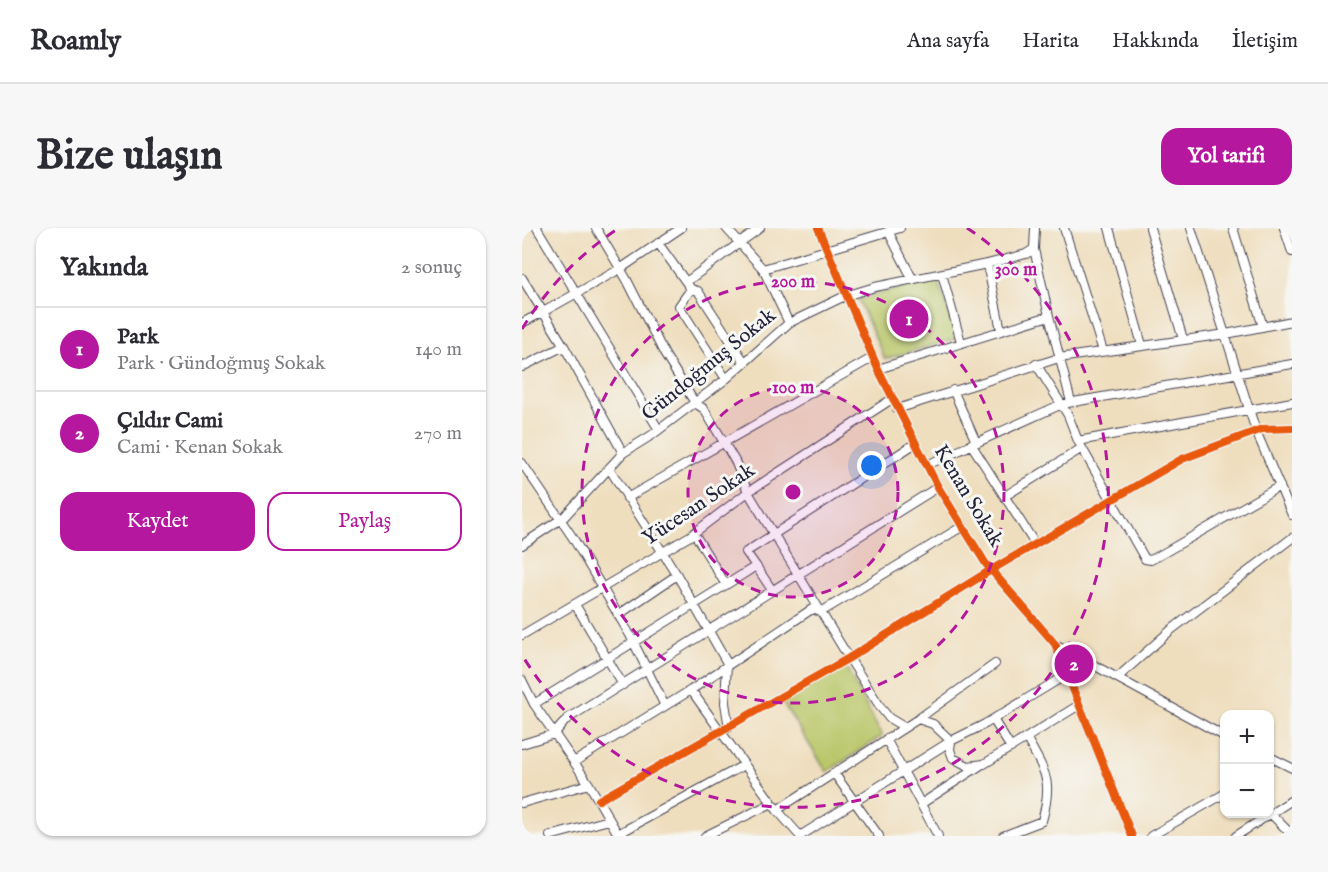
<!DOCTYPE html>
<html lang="tr">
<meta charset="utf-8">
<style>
:root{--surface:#fff;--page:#f7f7f7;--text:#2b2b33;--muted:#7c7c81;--line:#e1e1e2;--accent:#b5179e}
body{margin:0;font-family:"IM FELL English",serif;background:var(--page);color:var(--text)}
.controls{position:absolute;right:18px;bottom:18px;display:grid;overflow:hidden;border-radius:12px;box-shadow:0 2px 4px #0004}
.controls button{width:54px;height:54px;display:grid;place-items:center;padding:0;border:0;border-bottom:2px solid var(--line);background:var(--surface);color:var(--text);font:30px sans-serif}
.you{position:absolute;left:350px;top:238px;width:21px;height:21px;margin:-15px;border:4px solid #fff;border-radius:50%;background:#1a73e8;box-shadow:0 0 0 9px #1a73e833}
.badge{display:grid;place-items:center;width:39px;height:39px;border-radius:50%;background:var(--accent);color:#fff;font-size:20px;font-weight:700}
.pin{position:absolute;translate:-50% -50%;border:3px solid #fff;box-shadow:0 2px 6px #0006}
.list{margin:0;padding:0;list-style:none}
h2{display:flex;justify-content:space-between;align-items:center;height:78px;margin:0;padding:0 24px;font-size:26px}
h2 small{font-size:20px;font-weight:400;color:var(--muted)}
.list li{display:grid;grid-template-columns:39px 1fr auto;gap:18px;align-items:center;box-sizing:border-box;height:84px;padding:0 24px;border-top:2px solid var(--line)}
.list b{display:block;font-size:22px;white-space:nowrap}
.list p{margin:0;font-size:20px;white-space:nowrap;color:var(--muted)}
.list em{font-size:20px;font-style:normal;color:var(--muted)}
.actions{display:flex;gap:12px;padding:18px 24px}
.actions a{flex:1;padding:14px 0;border:2px solid var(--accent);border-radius:18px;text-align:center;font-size:21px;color:var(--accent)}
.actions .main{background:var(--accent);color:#fff}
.map{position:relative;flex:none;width:770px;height:608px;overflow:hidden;border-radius:18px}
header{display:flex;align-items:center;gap:36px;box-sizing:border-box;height:84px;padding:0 30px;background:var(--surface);border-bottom:2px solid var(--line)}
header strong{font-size:28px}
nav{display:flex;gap:33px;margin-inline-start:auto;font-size:21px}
.intro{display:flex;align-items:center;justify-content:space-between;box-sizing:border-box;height:144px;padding:0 36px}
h1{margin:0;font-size:42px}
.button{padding:15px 27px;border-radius:18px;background:var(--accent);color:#fff;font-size:21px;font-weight:700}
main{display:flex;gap:36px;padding:0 36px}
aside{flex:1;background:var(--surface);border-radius:18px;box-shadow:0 2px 4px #0004}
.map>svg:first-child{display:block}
</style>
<header>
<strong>Roamly</strong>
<nav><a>Ana sayfa</a><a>Harita</a><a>Hakkında</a><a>İletişim</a></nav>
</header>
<div class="intro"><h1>Bize ulaşın</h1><a class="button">Yol tarifi</a></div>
<main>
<aside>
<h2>Yakında<small>2 sonuç</small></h2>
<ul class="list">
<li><span class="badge">1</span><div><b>Park</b><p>Park · Gündoğmuş Sokak</p></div><em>140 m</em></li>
<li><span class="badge">2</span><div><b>Çıldır Cami</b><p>Cami · Kenan Sokak</p></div><em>270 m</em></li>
</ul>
<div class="actions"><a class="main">Kaydet</a><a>Paylaş</a></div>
</aside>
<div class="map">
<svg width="770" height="608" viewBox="0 0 770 608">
<rect width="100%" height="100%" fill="#f6f6f2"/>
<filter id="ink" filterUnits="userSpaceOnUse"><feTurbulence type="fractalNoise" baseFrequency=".0167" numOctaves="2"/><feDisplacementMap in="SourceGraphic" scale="12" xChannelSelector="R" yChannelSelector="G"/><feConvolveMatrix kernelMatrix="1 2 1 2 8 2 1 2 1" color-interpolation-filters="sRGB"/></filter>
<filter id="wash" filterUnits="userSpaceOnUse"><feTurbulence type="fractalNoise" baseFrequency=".008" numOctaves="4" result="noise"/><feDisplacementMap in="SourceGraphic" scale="24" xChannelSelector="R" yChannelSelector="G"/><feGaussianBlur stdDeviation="1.35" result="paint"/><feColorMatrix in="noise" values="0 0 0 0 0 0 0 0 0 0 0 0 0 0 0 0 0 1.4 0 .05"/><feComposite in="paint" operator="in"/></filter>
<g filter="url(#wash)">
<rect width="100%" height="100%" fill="#efdebe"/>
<path fill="#b9c668" stroke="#6e7452" stroke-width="1.5" d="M415,51L436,110L363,131L336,71Z
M322,435L360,508L305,544L260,474Z"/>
</g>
<g filter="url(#ink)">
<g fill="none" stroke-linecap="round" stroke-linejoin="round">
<g stroke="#413e4f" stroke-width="10">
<path id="minor" d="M15,0L137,202
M74,0L105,52L143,127L173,175L182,181L213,233L226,264L327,430L359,480L367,490L382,499
M204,0L241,41L267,95
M296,0L356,141L416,259L464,336L533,416L610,608
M542,0L581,123
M587,0L620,117
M628,0L661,111
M669,0L734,203L770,287
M711,0L741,99
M762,0L770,24
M366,3L391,52
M136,15L169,61L157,78L204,151
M241,41L378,0
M420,46L439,114
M0,50L21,84L0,95
M164,54L238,0
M169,61L176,63L223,135
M527,88L549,174
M479,102L465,36L504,26L512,21L513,0
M42,118L101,225
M514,136L546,187L556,213L623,331L629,332L647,322L758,258
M0,139L42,118L21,84L98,41L159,0
M356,141L527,88L512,21
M431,162L454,214
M375,181L537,130L704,106L770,93
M556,213L770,174
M449,216L513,316
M0,235L51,310L108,407L143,478
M405,237L540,176L770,136
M87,240L155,347L205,435L203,475L207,500
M483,268L560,220
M105,270L350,130
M172,305L204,357
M0,317L42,289L101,225L130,207L204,151L267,95L323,68L353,59L465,36
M234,338L250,362
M54,378L101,457
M96,387L155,347
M0,407L168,308L226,264L370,171
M533,416L702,508
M544,447L463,496L429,513L428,522L431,530L446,538L462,536L557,477
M596,449L649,402L770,310
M0,452L12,476L67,556L97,608
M169,462L255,582L278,608
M12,476L223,345L234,338L224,324L394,215
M396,491L473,436
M471,491L489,520
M364,511L416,608
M0,516L32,506L45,491L416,259
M748,529L770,540
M52,534L169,462L290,381L299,384L441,298
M312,545L357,608
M77,572L327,430L469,342L660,231L740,201L770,200
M0,575L67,556
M399,576L459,537
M255,582L396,491L411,496L429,513L278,608
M749,586L770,607
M96,606L222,537
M28,608L87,592
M183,608L250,575
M481,608L520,593C531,552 524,546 505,511
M629,608L702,566
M714,608L770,572"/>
</g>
<use href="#minor" stroke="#fff" stroke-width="8"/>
<g stroke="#f6f6f2" stroke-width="11">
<path id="cycleway" d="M296,0L356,141L416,259L464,336L533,416L610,608
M77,572L327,430L469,342L660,231L740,201L770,200"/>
</g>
<use href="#cycleway" stroke="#e8590c" stroke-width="8"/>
</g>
</g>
<circle cx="271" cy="264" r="105" fill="#b5179e" fill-opacity=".12"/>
<g fill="none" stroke="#b5179e" stroke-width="3" stroke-dasharray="10 8">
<circle cx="271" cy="264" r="105"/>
<circle cx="271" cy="264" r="211"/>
<path d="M0 101A316 316 0 0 1 97 0M445 0A316 316 0 1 1 0 427"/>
</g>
<g text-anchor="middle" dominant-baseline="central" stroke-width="6" stroke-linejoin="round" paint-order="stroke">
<g font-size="21" fill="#22223b" stroke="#f6f6f2">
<text transform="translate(187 137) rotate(-39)">Gündoğmuş Sokak</text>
<text transform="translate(446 268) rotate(59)">Kenan Sokak</text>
<text transform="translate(177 277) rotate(-34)">Yücesan Sokak</text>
</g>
</g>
<circle cx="271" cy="264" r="9" fill="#b5179e" stroke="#f6f6f2" stroke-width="3"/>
<g font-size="18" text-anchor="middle" font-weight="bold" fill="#b5179e" stroke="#f6f6f2" stroke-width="6" stroke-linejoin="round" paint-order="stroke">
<text x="494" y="47">300 m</text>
<text x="271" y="59">200 m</text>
<text x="271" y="165">100 m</text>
</g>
</svg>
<div class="controls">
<button>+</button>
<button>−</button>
</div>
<div class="you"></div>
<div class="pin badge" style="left:387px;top:91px">1</div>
<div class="pin badge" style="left:552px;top:436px">2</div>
</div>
</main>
